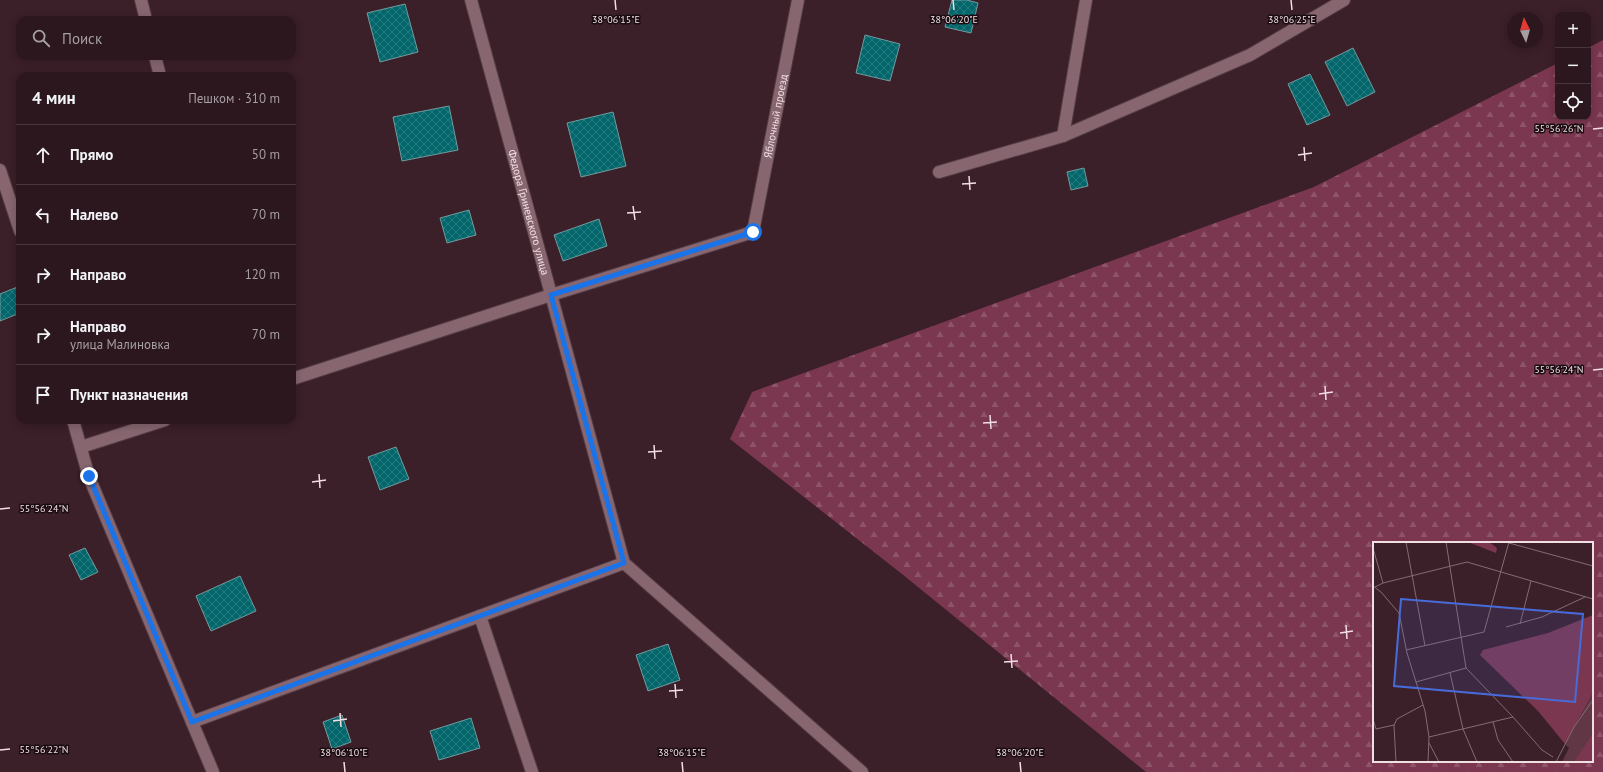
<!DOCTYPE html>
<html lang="ru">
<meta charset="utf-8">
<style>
:root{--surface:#2c171f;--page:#342028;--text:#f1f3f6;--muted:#a69fa4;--line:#48363d}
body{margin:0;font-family:"PT Sans",sans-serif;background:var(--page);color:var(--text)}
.controls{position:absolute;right:12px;top:12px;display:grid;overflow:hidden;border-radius:8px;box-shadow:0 2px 10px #0003}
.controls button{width:36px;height:36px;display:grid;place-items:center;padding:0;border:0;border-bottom:1px solid var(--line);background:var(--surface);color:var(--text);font:20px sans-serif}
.compass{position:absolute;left:1507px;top:12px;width:36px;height:36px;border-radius:50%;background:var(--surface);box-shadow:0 2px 10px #0003;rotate:355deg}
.stop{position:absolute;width:12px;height:12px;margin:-9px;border:3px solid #1a73e8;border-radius:50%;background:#fff}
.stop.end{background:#1a73e8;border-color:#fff;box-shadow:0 1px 4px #0008}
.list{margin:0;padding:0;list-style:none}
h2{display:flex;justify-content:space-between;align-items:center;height:52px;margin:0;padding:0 16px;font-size:17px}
h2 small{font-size:13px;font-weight:400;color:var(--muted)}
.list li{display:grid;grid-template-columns:26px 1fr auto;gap:12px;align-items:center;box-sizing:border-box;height:60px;padding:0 16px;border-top:1px solid var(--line)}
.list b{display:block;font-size:15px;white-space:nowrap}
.list p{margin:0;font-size:13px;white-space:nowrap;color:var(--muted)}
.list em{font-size:13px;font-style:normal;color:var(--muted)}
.icon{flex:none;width:22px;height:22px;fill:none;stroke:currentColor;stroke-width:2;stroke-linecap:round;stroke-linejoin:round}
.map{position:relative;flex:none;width:1603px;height:772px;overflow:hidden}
.search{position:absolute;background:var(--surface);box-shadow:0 2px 10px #0003;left:16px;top:16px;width:280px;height:44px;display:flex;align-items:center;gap:10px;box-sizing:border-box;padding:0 14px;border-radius:12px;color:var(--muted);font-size:15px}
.panel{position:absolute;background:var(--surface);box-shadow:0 2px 10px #0003;left:16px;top:72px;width:280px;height:352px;border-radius:12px}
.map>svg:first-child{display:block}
</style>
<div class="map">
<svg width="1603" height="772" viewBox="0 0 1603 772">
<defs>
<pattern id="forest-firs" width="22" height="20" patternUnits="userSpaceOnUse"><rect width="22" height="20" fill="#7b3750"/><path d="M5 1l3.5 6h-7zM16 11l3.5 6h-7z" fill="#8e5469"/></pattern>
<pattern id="building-cross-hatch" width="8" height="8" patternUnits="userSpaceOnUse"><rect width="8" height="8" fill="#02666b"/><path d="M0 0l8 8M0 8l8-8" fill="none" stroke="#277b80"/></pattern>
</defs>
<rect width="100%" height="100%" fill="#3b1f29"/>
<path fill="url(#forest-firs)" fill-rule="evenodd" d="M1603,40V772H1146L902,574L730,439L752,392L1314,187L1558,63V117H1588V48ZM1374,543H1592V761H1374Z"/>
<path fill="url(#building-cross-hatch)" stroke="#729b9d" d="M952,0H967L978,3L971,33L945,27Z
M405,4L418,52L380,62L367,13Z
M865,35L900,44L890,81L856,73Z
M1353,48L1375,92L1347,106L1325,62Z
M1310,74L1330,115L1307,125L1288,84Z
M449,106L458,150L402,161L393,117Z
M613,112L626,166L581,177L567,123Z
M1084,168L1088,186L1071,190L1067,172Z
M469,210L476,235L447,243L440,218Z
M599,219L607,246L563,261L554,235Z
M20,286V313L0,321V294Z
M396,447L409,479L380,490L368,457Z
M85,548L98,572L81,580L69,555Z
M240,576L256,611L211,631L196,596Z
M668,644L680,680L648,691L636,655Z
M342,715L351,742L332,749L323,722Z
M471,718L480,748L439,760L430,731Z"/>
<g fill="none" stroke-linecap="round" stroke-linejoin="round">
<g stroke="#533c44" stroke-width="14">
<g id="minor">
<path d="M141,0L146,20"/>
<path id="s1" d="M471,0L624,563"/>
<path d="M155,56L160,76"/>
<path d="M1063,136L1086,0"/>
<path d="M0,170L20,231"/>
<path d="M939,172L1063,136L1250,55L1344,0"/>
<path id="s2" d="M292,379L551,295L753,232L798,0"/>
<path d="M73,420L89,477L213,772"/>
<path d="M81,447L165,420"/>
<path d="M480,616L532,772"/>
<path d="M192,722L624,563L862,772"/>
</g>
</g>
<use href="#minor" stroke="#876670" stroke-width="12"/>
</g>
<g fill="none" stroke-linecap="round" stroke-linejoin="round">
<path stroke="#1a73e8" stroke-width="5" d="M89,476L192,722L624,563L551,295L753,232"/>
</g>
<path fill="none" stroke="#f2dfe4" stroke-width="1.5" d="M615,0L616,10M953,0L954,10M1291,0L1292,10M1593,129L1603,128M1304,147L1305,161M1298,155L1312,153M969,176L970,190M962,184L976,183M633,206L635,220M627,213L641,212M1593,370L1603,369M1325,386L1326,400M1319,394L1333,392M990,415L991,429M983,423L997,422M654,445L655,459M648,452L662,451M319,474L320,488M312,482L326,480M0,509L10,508M1346,625L1347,639M1340,633L1353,631M1011,654L1012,668M1004,662L1018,661M675,684L676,698M669,691L683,690M340,713L341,727M333,721L347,719M0,750L10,749M344,762L345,772M682,762L683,772M1020,762L1021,772"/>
<g text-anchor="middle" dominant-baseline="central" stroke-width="3" stroke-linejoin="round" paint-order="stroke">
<g font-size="11" fill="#f2dfe4" stroke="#1a0d11">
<text stroke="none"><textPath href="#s2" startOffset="602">Яблочный проезд</textPath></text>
<text stroke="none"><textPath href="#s1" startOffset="220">Федора Гриневского улица</textPath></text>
</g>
</g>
<g transform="translate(1373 542)">
<rect width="220" height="220" fill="#3b1f29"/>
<path d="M95,0H116L124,6L123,11ZM220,73V151L192,202L165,169L107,113L110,108L175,91ZM220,191V220H201L204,213Z" fill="#7b3750"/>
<path d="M220,151V191L201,220H189L196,206L192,202Z" fill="#613745"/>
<path fill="none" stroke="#846c74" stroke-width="1" d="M33,0L52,104M73,0L93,126M136,1L220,24M0,6L10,41L2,45M10,41L94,20L220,57M0,44L8,50L26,71L34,111L52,169L56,195L55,220M147,82L158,39M133,85L169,75L212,55M33,108L111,90L136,0M77,131L90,187L104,220M43,140L93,126L140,175L56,195M140,175L169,208L180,215M0,177L3,187L21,183M120,180L125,198L140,220M56,201L66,220M23,220L21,183L24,177L50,163M183,220L201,185L220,158"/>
<path fill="#486bda" fill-opacity="0.15" stroke="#486bda" stroke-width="2" d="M28,57L210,72L202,160L21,144Z"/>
<rect width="220" height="220" fill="none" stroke="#f2dfe4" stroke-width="2"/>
</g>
<g font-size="10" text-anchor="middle" fill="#f2dfe4" stroke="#1a0d11" stroke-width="3" stroke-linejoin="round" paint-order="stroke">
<text x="616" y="23">38°06'15"E</text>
<text x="954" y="23">38°06'20"E</text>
<text x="1292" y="23">38°06'25"E</text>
<text x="1559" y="132">55°56'26"N</text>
<text x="1559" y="373">55°56'24"N</text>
<text x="44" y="512">55°56'24"N</text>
<text x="44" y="753">55°56'22"N</text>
<text x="344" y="756">38°06'10"E</text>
<text x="682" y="756">38°06'15"E</text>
<text x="1020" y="756">38°06'20"E</text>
</g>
</svg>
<div class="controls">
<button>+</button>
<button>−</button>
<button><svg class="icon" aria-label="locate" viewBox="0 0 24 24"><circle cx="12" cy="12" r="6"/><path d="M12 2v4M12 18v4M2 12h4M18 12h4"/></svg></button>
</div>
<svg class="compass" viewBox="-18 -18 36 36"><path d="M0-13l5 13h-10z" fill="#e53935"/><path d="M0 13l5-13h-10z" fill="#a69fa4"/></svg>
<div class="stop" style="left:753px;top:232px"></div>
<div class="stop end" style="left:89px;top:476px"></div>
<div class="search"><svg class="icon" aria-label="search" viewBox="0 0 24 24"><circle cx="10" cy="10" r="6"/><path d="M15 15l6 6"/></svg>Поиск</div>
<section class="panel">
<h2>4 мин<small>Пешком · 310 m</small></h2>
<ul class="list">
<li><svg class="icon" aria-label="ahead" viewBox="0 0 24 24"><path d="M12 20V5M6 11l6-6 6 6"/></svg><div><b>Прямо</b></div><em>50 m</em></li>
<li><svg class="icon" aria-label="left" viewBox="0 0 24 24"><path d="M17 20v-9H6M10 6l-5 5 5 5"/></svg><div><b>Налево</b></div><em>70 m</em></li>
<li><svg class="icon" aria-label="right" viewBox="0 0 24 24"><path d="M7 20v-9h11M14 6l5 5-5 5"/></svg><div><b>Направо</b></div><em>120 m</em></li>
<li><svg class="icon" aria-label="right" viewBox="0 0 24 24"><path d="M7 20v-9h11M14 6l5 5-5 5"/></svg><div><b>Направо</b><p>улица Малиновка</p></div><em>70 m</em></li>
<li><svg class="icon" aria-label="arrive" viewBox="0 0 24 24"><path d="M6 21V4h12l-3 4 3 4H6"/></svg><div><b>Пункт назначения</b></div></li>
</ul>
</section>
</div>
